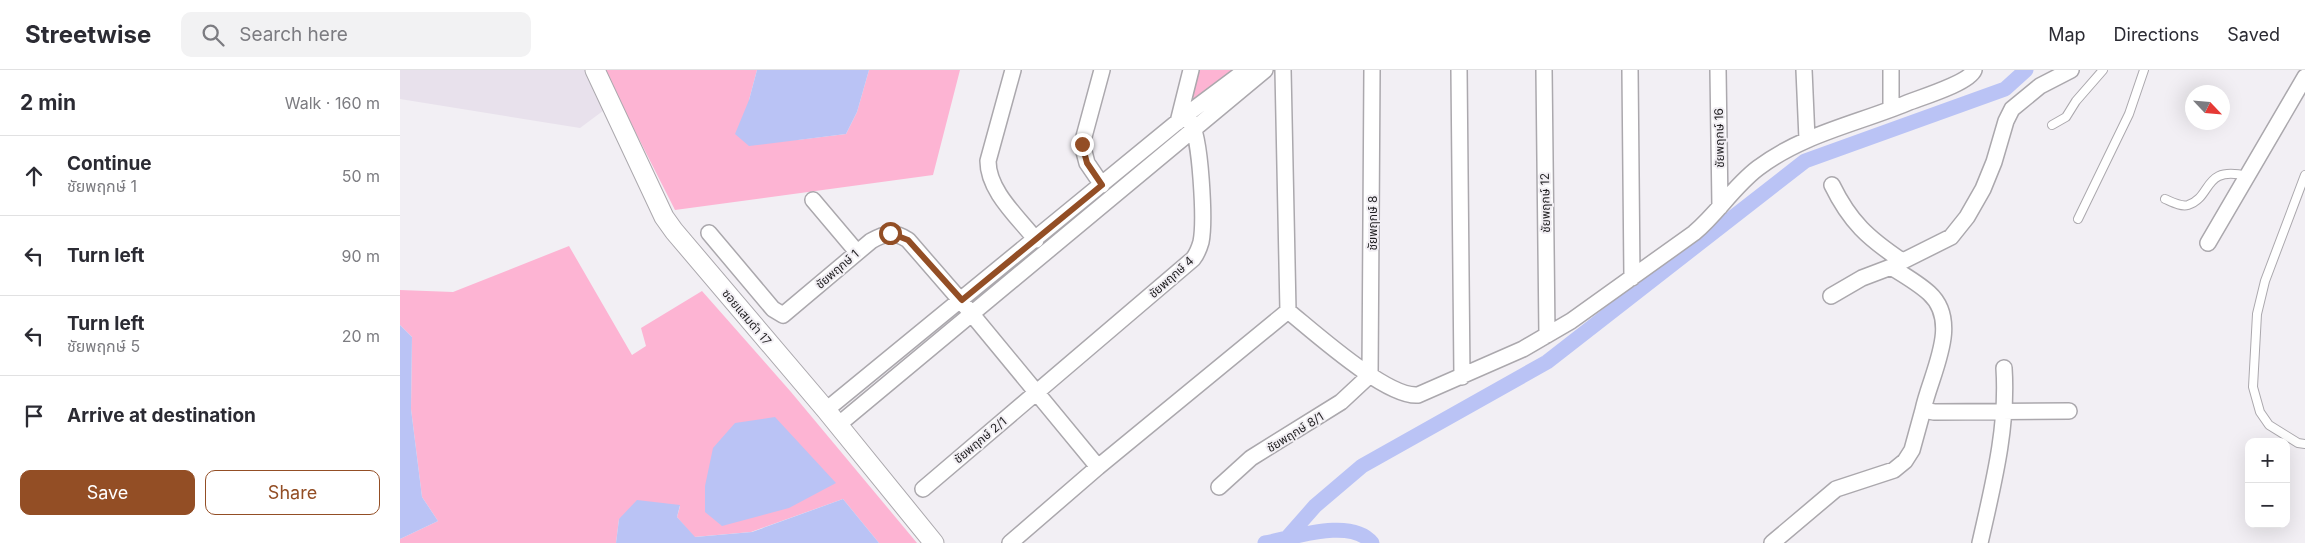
<!DOCTYPE html>
<meta charset="utf-8">
<style>
:root{--surface:#fff;--page:#f2f2f3;--text:#2b2b33;--muted:#7c7c81;--line:#e1e1e2;--accent:#934e25}
body{margin:0;font-family:Inter,"Noto Sans Thai",sans-serif;background:var(--page);color:var(--text)}
.controls{position:absolute;right:15px;bottom:15px;display:grid;overflow:hidden;border-radius:10px;box-shadow:0 5px 20px #0002}
.controls button{width:45px;height:45px;display:grid;place-items:center;padding:0;border:0;border-bottom:1px solid var(--line);background:var(--surface);color:var(--text);font:25px sans-serif}
.compass{position:absolute;left:1785px;top:15px;width:45px;height:45px;border-radius:50%;background:var(--surface);box-shadow:0 5px 20px #0002;rotate:116deg}
.stop{position:absolute;width:15px;height:15px;margin:-11px;border:4px solid #934e25;border-radius:50%;background:#fff}
.stop.end{background:#934e25;border-color:#fff;box-shadow:0 1px 5px #0008}
.list{margin:0;padding:0;list-style:none}
h2{display:flex;justify-content:space-between;align-items:center;height:65px;margin:0;padding:0 20px;font-size:21px}
h2 small{font-size:16px;font-weight:400;color:var(--muted)}
.list li{display:grid;grid-template-columns:32px 1fr auto;gap:15px;align-items:center;box-sizing:border-box;height:80px;padding:0 20px;border-top:1px solid var(--line)}
.list b{display:block;font-size:19px;white-space:nowrap}
.list p{margin:0;font-size:16px;white-space:nowrap;color:var(--muted)}
.list em{font-size:16px;font-style:normal;color:var(--muted)}
.actions{display:flex;gap:10px;padding:15px 20px}
.actions a{flex:1;padding:11px 0;border:1px solid var(--accent);border-radius:10px;text-align:center;font-size:18px;color:var(--accent)}
.actions .main{background:var(--accent);color:#fff}
.icon{flex:none;width:28px;height:28px;fill:none;stroke:currentColor;stroke-width:2;stroke-linecap:round;stroke-linejoin:round}
.map{position:relative;flex:none;width:1905px;height:473px;overflow:hidden}
header{display:flex;align-items:center;gap:30px;box-sizing:border-box;height:70px;padding:0 25px;background:var(--surface);border-bottom:1px solid var(--line)}
header strong{font-size:24px}
nav{display:flex;gap:28px;margin-inline-start:auto;font-size:18px}
.search{width:350px;height:45px;background:var(--page);display:flex;align-items:center;gap:12px;box-sizing:border-box;padding:0 18px;border-radius:10px;color:var(--muted);font-size:19px}
main{display:flex}
aside{flex:1;background:var(--surface)}
.map>svg:first-child{display:block}
</style>
<header>
<strong>Streetwise</strong>
<div class="search"><svg class="icon" aria-label="search" viewBox="0 0 24 24"><circle cx="10" cy="10" r="6"/><path d="M15 15l6 6"/></svg>Search here</div>
<nav><a>Map</a><a>Directions</a><a>Saved</a></nav>
</header>
<main>
<aside>
<h2>2 min<small>Walk · 160 m</small></h2>
<ul class="list">
<li><svg class="icon" aria-label="ahead" viewBox="0 0 24 24"><path d="M12 20V5M6 11l6-6 6 6"/></svg><div><b>Continue</b><p>ชัยพฤกษ์ 1</p></div><em>50 m</em></li>
<li><svg class="icon" aria-label="left" viewBox="0 0 24 24"><path d="M17 20v-9H6M10 6l-5 5 5 5"/></svg><div><b>Turn left</b></div><em>90 m</em></li>
<li><svg class="icon" aria-label="left" viewBox="0 0 24 24"><path d="M17 20v-9H6M10 6l-5 5 5 5"/></svg><div><b>Turn left</b><p>ชัยพฤกษ์ 5</p></div><em>20 m</em></li>
<li><svg class="icon" aria-label="arrive" viewBox="0 0 24 24"><path d="M6 21V4h12l-3 4 3 4H6"/></svg><div><b>Arrive at destination</b></div></li>
</ul>
<div class="actions"><a class="main">Save</a><a>Share</a></div>
</aside>
<div class="map">
<svg width="1905" height="473" viewBox="0 0 1905 473">
<rect width="100%" height="100%" fill="#f2eff4"/>
<path fill="#e8e1ec" d="M0,0H204L219,29L180,58L0,29Z"/>
<path fill="#fdb4d3" d="M204,0H357L349,30L397,70L446,64L457,42L469,0H560L533,105L275,140Z
M797,0H837L788,35Z
M169,176L232,285L246,276L241,258L302,221L391,322L517,473H479L443,429L351,462L294,467L277,447L280,436L219,449L216,473H0V469L38,451L22,427L11,339L12,267L0,255V220L53,222Z"/>
<path fill="#bac3f5" d="M357,0H469L457,42L446,64L349,76L335,64L349,30Z
M0,255L12,267L11,339L22,427L38,451L0,469Z
M375,347L436,413L389,438L322,456L305,442V416L313,378L335,353Z
M443,429L479,473H216L219,449L237,430L280,435L277,447L295,467L352,462Z"/>
<g fill="none" stroke-linecap="round" stroke-linejoin="round">
<path stroke="#bac3f5" stroke-width="15" d="M886,469L915,436L962,396L1147,292L1405,91L1605,19L1626,0
M865,473C893,468 951,447 972,473"/>
<g stroke="#aba8ad" stroke-width="10">
<path id="service" d="M1652,55L1666,47L1676,31L1703,0
M1905,105L1865,211L1857,244L1853,317L1860,342L1869,355L1898,373L1905,374
M1765,129C1772,132 1781,137 1788,135C1813,127 1802,95 1847,106
M1678,149L1729,44L1744,0"/>
</g>
<g stroke="#aba8ad" stroke-width="18">
<path id="minor" d="M613,0L588,91C588,121 618,147 636,170
M702,0L682,74L687,93L702,115
M883,0L888,241
M1059,0L1062,307
M1144,0L1147,265
M1230,0L1232,208
M1318,0L1320,137
M1404,0L1407,69
M1491,0V39
M778,52L791,0
M1432,115C1450,152 1468,168 1502,191
M413,130L457,182
M309,163L373,239L383,245L471,171C485,163 494,161 508,170L561,231L698,397
M1808,173L1905,7
M1491,197C1504,205 1518,213 1529,223C1562,253 1530,305 1523,340L1534,342L1669,341
M1431,226L1462,208L1491,197L1551,167L1567,147L1583,119L1594,92L1606,51L1612,39L1640,16L1671,0
M888,241C914,262 987,328 1018,325L1123,279L1171,251L1294,163C1318,143 1333,117 1358,98C1403,64 1456,54 1507,33C1522,27 1569,13 1574,0
M426,340L786,45L846,0
M438,355L865,0
M819,417L851,388L941,332L970,305L972,0
M523,419L793,189C797,184 799,179 801,172C805,152 801,66 790,51
M610,473L698,397L888,241
M1372,473L1436,419L1494,400L1505,391L1512,380L1523,340
M1580,473C1593,415 1608,358 1604,298"/>
</g>
<g stroke="#aba8ad" stroke-width="21">
<path id="tertiary" d="M195,0L264,147L274,161L426,340L534,473"/>
</g>
<use href="#service" stroke="#fff" stroke-width="8"/>
<use href="#minor" stroke="#fff" stroke-width="15"/>
<use href="#tertiary" stroke="#fff" stroke-width="19"/>
</g>
<g fill="none" stroke-linecap="round" stroke-linejoin="round">
<path stroke="#934e25" stroke-width="6" d="M490,163L508,170L562,230L702,115L687,93L682,74"/>
</g>
<g text-anchor="middle" dominant-baseline="central" stroke-width="4" stroke-linejoin="round" paint-order="stroke">
<g font-size="12" fill="#201f21" stroke="#f2eff4">
<text transform="translate(1319 68) rotate(-91)">ชัยพฤกษ์ 16</text>
<text transform="translate(1145 133) rotate(-91)">ชัยพฤกษ์ 12</text>
<text transform="translate(972 153) rotate(-90)">ชัยพฤกษ์ 8</text>
<text transform="translate(437 199) rotate(-41)">ชัยพฤกษ์ 1</text>
<text transform="translate(771 207) rotate(-42)">ชัยพฤกษ์ 4</text>
<text transform="translate(347 247) rotate(50)">ซอยแสมดำ 17</text>
<text transform="translate(895 362) rotate(-32)">ชัยพฤกษ์ 8/1</text>
<text transform="translate(580 370) rotate(-40)">ชัยพฤกษ์ 2/1</text>
</g>
</g>
</svg>
<div class="controls">
<button>+</button>
<button>−</button>
</div>
<svg class="compass" viewBox="-18 -18 36 36"><path d="M0-13l5 13h-10z" fill="#e53935"/><path d="M0 13l5-13h-10z" fill="#7c7c81"/></svg>
<div class="stop" style="left:490px;top:163px"></div>
<div class="stop end" style="left:682px;top:74px"></div>
</div>
</main>
